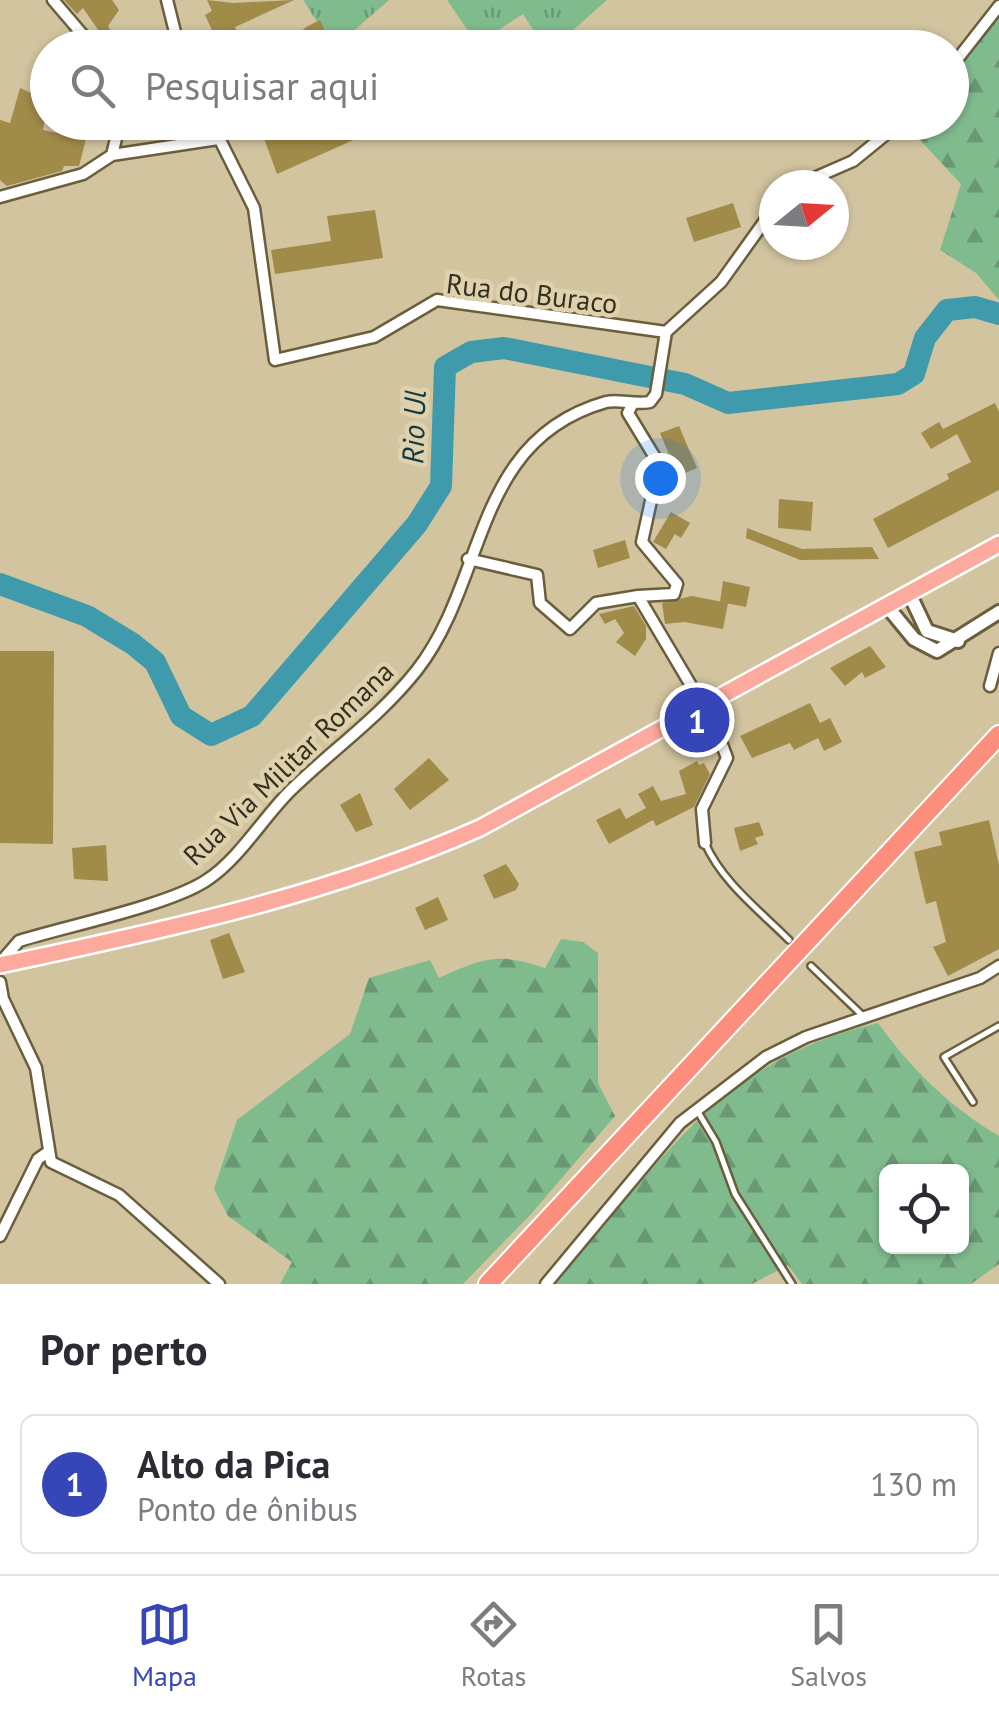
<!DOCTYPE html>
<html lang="pt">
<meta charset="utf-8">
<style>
:root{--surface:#fff;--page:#f2f2f3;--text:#2b2b33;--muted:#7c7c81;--line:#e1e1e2;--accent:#3646b8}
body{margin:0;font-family:"PT Sans",sans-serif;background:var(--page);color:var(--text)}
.controls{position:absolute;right:30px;bottom:30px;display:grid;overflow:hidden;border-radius:15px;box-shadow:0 2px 8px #0004}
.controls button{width:90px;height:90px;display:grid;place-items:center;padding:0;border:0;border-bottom:2px solid var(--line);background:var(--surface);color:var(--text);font:50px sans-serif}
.compass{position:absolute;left:759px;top:170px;width:90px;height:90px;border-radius:50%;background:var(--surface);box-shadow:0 2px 8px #0004;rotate:72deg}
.you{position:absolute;left:660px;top:478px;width:35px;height:35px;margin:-25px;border:8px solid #fff;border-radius:50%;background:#1a73e8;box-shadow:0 0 0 15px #1a73e833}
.badge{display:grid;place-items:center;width:65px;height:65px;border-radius:50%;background:var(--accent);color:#fff;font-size:32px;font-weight:700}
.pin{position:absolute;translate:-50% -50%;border:5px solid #fff;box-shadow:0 2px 10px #0006}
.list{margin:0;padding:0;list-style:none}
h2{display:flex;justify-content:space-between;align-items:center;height:130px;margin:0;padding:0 40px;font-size:42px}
h2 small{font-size:32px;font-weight:400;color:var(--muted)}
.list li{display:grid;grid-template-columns:65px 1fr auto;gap:30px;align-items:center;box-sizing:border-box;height:140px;margin:0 20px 20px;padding:0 20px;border:2px solid var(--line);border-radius:15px}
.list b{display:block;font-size:38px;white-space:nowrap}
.list p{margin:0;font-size:32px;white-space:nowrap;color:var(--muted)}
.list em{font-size:32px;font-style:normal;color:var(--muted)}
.icon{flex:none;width:55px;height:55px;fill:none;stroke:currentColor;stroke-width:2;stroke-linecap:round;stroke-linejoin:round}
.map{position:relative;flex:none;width:999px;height:1284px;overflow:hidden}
.search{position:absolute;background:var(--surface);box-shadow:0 2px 8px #0004;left:30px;right:30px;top:30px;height:110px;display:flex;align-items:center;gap:25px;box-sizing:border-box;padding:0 35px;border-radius:55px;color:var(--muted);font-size:38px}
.sheet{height:290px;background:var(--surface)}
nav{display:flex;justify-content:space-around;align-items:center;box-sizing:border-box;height:140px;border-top:2px solid var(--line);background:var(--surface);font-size:28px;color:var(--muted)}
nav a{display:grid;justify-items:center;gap:5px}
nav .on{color:var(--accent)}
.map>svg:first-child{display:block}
</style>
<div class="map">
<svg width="999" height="1284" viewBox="0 0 999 1284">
<defs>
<pattern id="grass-tufts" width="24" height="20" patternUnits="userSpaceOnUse" patternTransform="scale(2.5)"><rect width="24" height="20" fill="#80bb8e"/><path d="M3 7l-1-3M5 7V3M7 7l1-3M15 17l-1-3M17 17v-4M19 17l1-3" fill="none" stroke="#6a9874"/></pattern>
<pattern id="forest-firs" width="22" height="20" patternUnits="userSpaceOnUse" patternTransform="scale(2.5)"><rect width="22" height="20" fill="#80bb8e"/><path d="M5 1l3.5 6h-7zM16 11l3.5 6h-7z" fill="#6a9874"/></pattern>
</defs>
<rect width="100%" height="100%" fill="#d1c49f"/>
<path fill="url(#grass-tufts)" d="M303,0H389L334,48Z
M447,0H607L573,30L560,47L545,48L523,14L477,44Z"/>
<path fill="url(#forest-firs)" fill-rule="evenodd" d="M999,14V300L976,273L940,250L961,184L908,127L912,123L952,122V72Z
M561,939L583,942L598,953V1083L615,1116L531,1214L463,1284H280L292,1262L228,1216L214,1189L237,1120L350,1034L369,978L430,960L439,978C484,958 498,952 545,968Z
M878,1023C911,1069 950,1107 999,1136V1264L971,1284H802L788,1265L752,1284H553C658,1170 713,1061 878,1023ZM886,1172H962V1246H886Z"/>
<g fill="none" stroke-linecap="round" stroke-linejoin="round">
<path stroke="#3f9bac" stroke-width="22" d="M0,584L87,616L133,644L155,662L181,716L211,735L252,716L417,524L441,486L445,367L471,352L504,348L685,384L728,403L898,384L914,374L925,338L947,310L975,307L999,314"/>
</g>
<path fill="#a18b49" d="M64,0H112L119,10L108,26L120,48H104L99,39L103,37L83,8L77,14Z
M207,0L233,3L294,0L235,27L241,40L223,48H198L216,39L205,15L212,11Z
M320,20L333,48H283L306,27Z
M20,88L48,101L43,130L86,139L79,166H64L62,171L7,186L0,180V120L10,123Z
M258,122H351L358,138L277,174Z
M733,203L741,227L694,242L686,218Z
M375,210L383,258L275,274L271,250L331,241L327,216Z
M995,403L999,412V490L888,548L873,519L949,479L947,474L971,462L957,434L931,449L921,433L939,422L943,429Z
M679,426L697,468L678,476L660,433Z
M779,499L813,502L811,531L778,528Z
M671,512L690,523L681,538L675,534L666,549L653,542Z
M747,528L802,549L872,547L879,559L800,560L746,538Z
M625,540L630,558L598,568L593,550Z
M723,581L750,587L746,607L720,602Z
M692,596L728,603L723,629L684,622L665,624L662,603Z
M634,606L646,626V639L635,656L616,642L624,633L615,619L605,624L599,614Z
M870,646L886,667L865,678L862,672L845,686L830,668Z
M0,651H54L53,844L0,843Z
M810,703L820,723L830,718L842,742L824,751L818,738L794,750L790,743L752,758L740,736Z
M429,758L449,780L410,810L394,789Z
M697,761L699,765L704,763L710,774L694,807L656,826L653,820L609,844L596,820L620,808L626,819L646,808L638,794L653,786L661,801L686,794L679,771Z
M360,793L373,825L356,832L340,805Z
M989,820L999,865V949L948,976L933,947L946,942L936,901L926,904L914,852L942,845L939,832Z
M759,822L764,835L755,838L758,844L740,851L734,828Z
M106,845L108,881L74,879L72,848Z
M506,864L519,884L516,890L494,899L483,875Z
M438,897L448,920L425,930L415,908Z
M229,933L245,972L223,979L210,940Z"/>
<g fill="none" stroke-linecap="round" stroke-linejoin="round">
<g stroke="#6a5e3c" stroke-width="10">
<path id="service" d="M705,843C722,882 759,910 789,940
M811,966L863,1016
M973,1102L944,1057L999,1026
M698,1112L716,1142L735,1194L792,1284"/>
</g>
<g stroke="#6a5e3c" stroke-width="15">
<path id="minor" d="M53,0L94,48
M167,0L179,48
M952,66L999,6
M120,122L112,155L218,139
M211,122L254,208L275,360L374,337L437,300L666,332
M798,185L853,161L901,122
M0,197L83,174L112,155
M632,405L628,413L659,464L642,542L677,584L674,594L638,596L715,726L727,758L702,809L705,843
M468,559L537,575L540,603L570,629L596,603L638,596
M990,686L999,653
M0,963L19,941C67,926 170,905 207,880C239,859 263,818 290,791C332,750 380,717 417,670C488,579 472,440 606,402C619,399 635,405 650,402L656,394L666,332L721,282L774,208
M0,982L3,999L36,1068L51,1162L119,1195L219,1284
M0,1236L38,1159L48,1152
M546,1284L680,1123L766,1057L806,1037L980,978L999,966"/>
</g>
<g stroke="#6a5e3c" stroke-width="18">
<path id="tertiary" d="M909,593L927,631L958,641
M886,605L914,639L937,651L999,612"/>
</g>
<g stroke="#fff" stroke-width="20">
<path id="primary" d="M0,965C161,931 329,895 480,828L999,544"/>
</g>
<g stroke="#fff" stroke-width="22">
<path id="trunk" d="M488,1284L999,735"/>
</g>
<use href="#service" stroke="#fff" stroke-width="5"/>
<use href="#minor" stroke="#fff" stroke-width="10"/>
<use href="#tertiary" stroke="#fff" stroke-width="12"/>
<use href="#primary" stroke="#fcaa9d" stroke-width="15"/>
<use href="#trunk" stroke="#fb8e7c" stroke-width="18"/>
</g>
<g text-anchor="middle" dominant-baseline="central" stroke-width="9" stroke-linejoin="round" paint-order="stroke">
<g font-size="28" fill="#342f20" stroke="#ded1ac">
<text transform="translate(532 293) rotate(7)">Rua do Buraco</text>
<text transform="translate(288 763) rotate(-44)">Rua Via Militar Romana</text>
</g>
<g font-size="30" font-style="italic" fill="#0f3a42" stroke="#ded1ac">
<text transform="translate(413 427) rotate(-88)">Rio Ul</text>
</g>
</g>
</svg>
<div class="controls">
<button><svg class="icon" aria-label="locate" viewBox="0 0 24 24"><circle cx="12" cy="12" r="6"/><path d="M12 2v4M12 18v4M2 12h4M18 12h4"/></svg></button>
</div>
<svg class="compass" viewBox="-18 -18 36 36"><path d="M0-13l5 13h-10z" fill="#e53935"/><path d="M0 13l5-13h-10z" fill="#7c7c81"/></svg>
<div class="you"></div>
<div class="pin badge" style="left:697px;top:720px">1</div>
<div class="search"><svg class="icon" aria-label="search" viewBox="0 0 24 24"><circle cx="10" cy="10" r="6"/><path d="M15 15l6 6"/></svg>Pesquisar aqui</div>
</div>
<section class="sheet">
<h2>Por perto<small></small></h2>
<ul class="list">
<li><span class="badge">1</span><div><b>Alto da Pica</b><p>Ponto de ônibus</p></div><em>130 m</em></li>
</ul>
</section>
<nav>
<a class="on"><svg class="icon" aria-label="map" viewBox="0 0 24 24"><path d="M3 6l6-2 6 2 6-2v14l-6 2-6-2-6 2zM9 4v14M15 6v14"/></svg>Mapa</a>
<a><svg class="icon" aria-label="directions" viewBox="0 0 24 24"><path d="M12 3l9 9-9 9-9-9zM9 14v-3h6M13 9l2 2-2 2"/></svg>Rotas</a>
<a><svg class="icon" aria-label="saved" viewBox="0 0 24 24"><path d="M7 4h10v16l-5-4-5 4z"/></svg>Salvos</a>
</nav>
